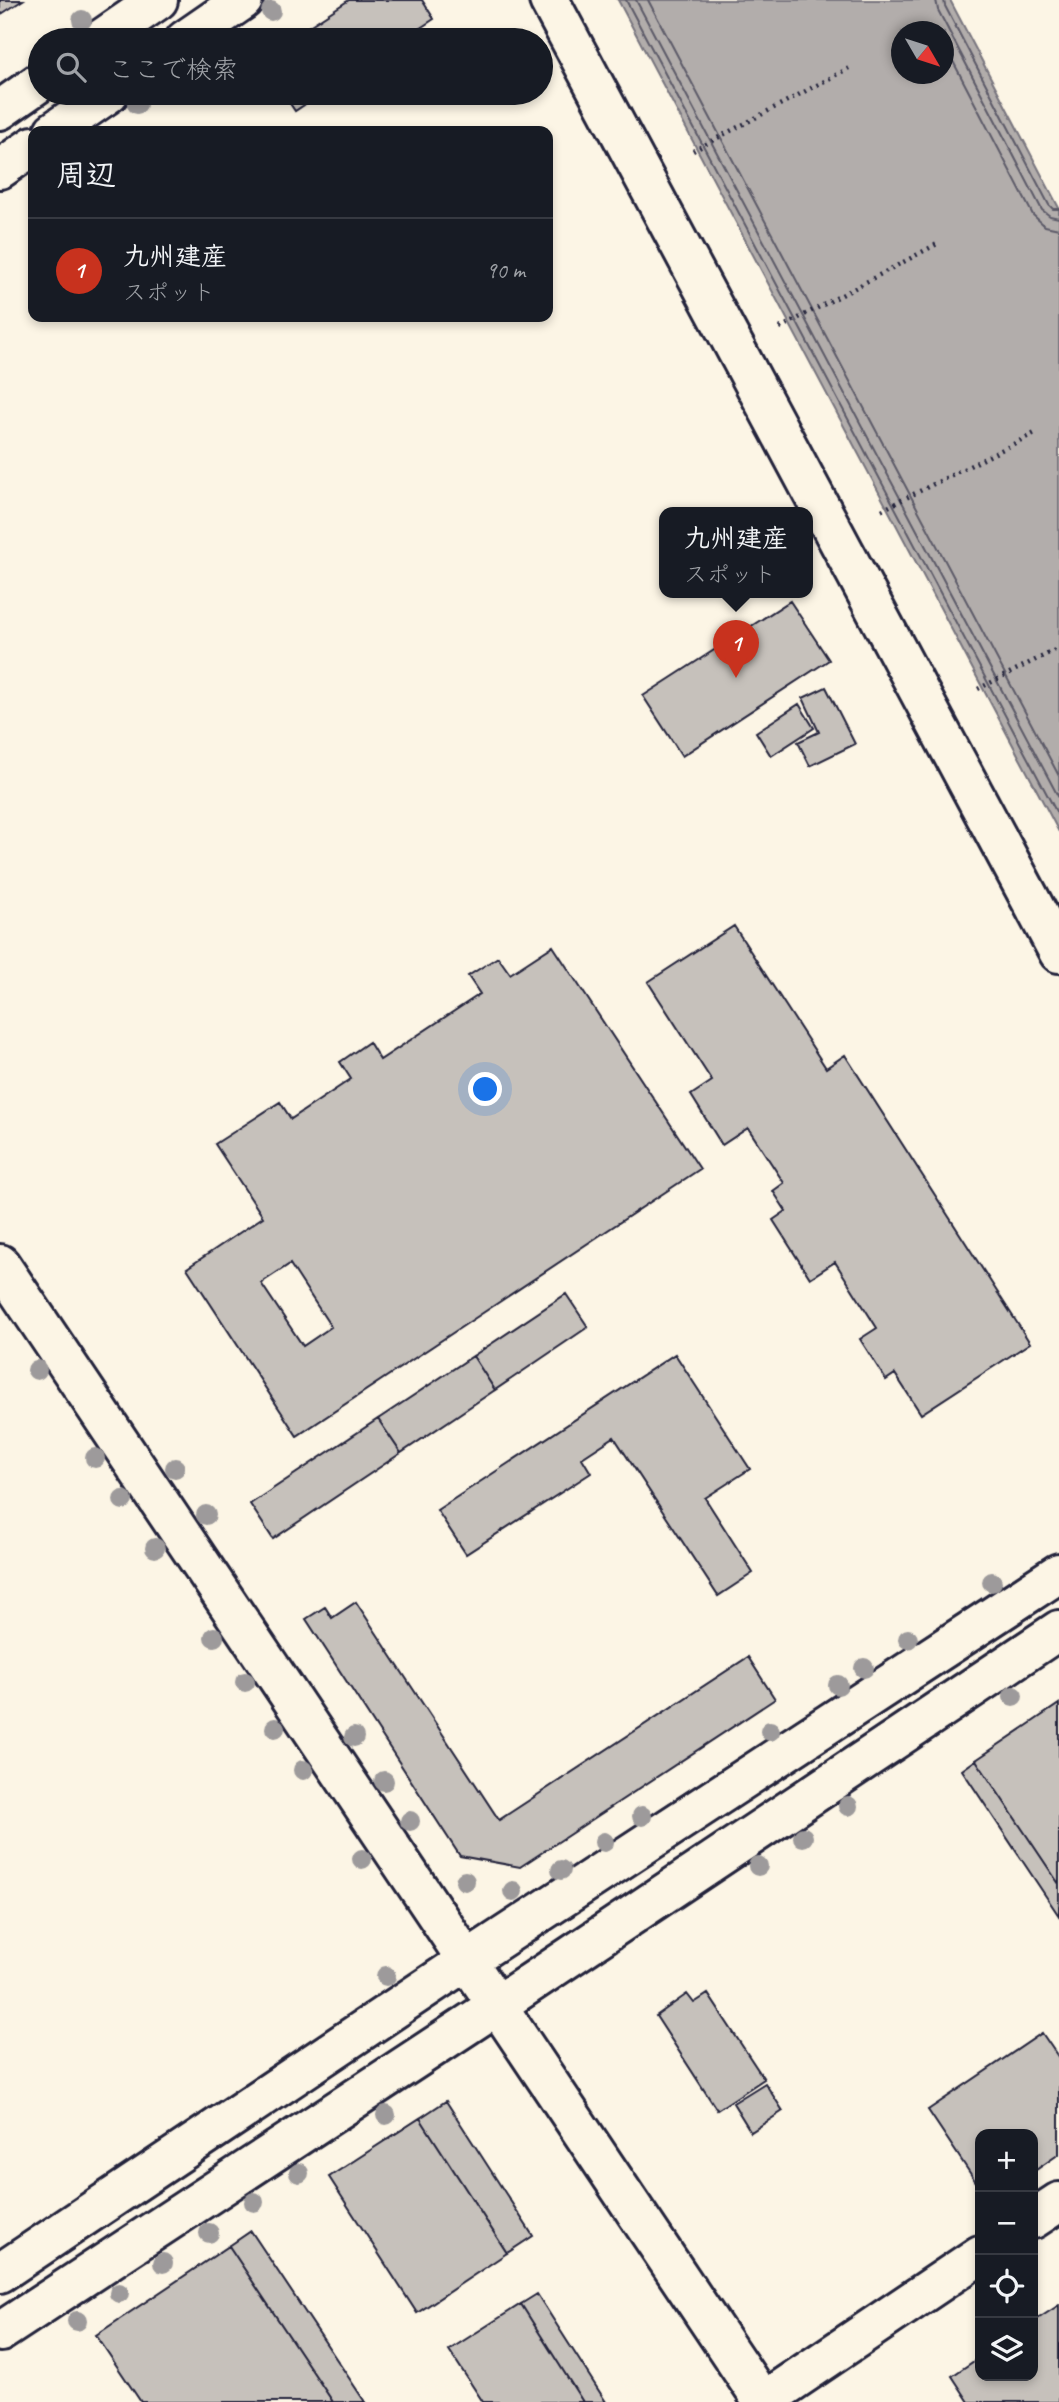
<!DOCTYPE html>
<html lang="ja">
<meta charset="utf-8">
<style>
:root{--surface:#171b24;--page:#242831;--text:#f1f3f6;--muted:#9ea1a6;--line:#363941;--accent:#c8321e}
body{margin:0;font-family:Caveat,"Klee One",sans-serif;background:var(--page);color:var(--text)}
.controls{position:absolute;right:21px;bottom:21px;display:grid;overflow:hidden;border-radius:14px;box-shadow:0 4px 10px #0003}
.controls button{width:63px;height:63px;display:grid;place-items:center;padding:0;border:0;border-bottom:2px solid var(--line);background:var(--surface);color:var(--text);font:35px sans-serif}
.compass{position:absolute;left:891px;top:21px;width:63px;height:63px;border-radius:50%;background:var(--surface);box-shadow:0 4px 10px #0003;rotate:129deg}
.you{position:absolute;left:486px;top:1090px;width:24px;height:24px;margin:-18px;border:5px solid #fff;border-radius:50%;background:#1a73e8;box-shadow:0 0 0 10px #1a73e833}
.badge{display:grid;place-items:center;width:46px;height:46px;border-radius:50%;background:var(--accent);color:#fff;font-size:23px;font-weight:700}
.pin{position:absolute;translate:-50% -58px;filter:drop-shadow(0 2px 4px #0008)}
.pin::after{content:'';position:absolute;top:37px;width:24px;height:21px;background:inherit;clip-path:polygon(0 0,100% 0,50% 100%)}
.popup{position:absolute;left:659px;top:507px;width:154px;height:91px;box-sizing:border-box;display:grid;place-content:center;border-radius:14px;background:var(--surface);filter:drop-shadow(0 2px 5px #0005);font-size:23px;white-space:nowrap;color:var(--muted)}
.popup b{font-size:26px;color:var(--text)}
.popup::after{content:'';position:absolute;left:50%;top:100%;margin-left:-14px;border:14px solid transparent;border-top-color:var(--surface)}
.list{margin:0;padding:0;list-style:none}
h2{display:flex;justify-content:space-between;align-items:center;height:91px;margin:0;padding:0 28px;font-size:30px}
h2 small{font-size:23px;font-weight:400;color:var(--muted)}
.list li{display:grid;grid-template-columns:46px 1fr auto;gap:21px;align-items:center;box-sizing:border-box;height:105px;padding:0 28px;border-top:2px solid var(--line)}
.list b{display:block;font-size:26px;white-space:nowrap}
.list p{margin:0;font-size:23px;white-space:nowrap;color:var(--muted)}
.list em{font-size:23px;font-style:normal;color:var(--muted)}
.icon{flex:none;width:38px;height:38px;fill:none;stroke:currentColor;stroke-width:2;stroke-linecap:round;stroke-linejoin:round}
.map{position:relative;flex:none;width:1059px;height:2402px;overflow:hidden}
.search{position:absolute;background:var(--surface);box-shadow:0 4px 10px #0003;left:28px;top:28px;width:525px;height:77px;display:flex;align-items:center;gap:18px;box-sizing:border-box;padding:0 24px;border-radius:38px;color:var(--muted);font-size:26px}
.panel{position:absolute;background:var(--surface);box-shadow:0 4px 10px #0003;left:28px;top:126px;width:525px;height:196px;border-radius:14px}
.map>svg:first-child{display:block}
</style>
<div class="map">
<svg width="1059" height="2402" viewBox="0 0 1059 2402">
<rect width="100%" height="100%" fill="#fcf5e5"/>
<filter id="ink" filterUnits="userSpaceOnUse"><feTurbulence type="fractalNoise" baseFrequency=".0143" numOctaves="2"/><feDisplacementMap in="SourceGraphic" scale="14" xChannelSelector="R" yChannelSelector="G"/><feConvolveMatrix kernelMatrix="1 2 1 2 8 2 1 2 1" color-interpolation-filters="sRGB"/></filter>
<g filter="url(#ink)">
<path fill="#b2adab" stroke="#78757e" stroke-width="2" fill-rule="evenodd" d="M618,0H950L1059,208V832ZM902,32H944V74H902Z"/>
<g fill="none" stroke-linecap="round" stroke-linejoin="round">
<path stroke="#5c5a68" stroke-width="2" d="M626,0L1059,817
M636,0L1059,798
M648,0L1059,776
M936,0L938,10L1042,210L1050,216L1059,218
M944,0L945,6L1049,205L1053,209H1059
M944,44L1033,215L1045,226L1059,229"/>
</g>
<path fill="#c6c1bb" stroke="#22223b" stroke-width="2" fill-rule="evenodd" d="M0,0H23L0,15Z
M349,0H422L434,19L402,40H288Z
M283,93H322L295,111Z
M790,601L829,660L682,756L643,696Z
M826,687L855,744L810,766L798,742L819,732L803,698Z
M799,704L814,728L771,756L756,732Z
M734,926L826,1068L845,1055L1030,1343L921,1414L895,1374L886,1380L860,1339L877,1328L835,1262L810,1278L773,1220L786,1211L773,1191L784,1183L748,1128L722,1145L691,1095L712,1081L648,982Z
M553,946L700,1169L297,1436L187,1268L263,1217L215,1144L280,1102L291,1119L351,1079L340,1062L369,1042L380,1060L480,994L468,976L498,957L510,974ZM290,1264L331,1327L303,1346L261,1283Z
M566,1294L588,1327L495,1390L473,1356Z
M675,1354L750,1469L705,1498L753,1573L718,1596L614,1437L582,1458L591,1473L466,1554L437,1510Z
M473,1356L495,1390L401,1453L378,1419Z
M378,1419L401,1453L273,1539L250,1504Z
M356,1602L499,1820L748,1657L775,1699L520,1867L460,1856L306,1619L325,1607L332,1618Z
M1059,1704V1884L976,1760Z
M976,1760L1059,1884V1916L962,1770Z
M687,1994L694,2003L708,1994L764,2079L717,2110L656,2016Z
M1042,2033L1059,2058V2154L1033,2172V2134H980V2188L928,2110Z
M765,2083L783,2111L751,2132L733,2103Z
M446,2101L533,2236L507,2253L420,2118Z
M420,2118L507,2253L417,2313L329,2177Z
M251,2231L365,2402H333L229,2246Z
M229,2246L333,2402H141L96,2335Z
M537,2294L606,2402H583L521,2304Z
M521,2304L583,2402H483L449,2350Z
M1059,2305V2402H969L952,2376L980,2357V2376H1033V2322Z"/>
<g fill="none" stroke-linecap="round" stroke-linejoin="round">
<g stroke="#22223b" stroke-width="44">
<path id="minor" d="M549,0L1059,953
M100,40L158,0
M185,40L243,0
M0,110L40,82
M54,131L109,93
M0,169L33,146
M0,1264L763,2402
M1033,2219L1059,2202
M0,2273L466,1961L1059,1573
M0,2332L496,2006L1059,1630
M762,2402L980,2255"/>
</g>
<path stroke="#22223b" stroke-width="4.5" stroke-dasharray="2 5" stroke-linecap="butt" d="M693,151L849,68
M780,328L937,244
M882,510L1037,432
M978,689L1059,648"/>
<use href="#minor" stroke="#fcf5e5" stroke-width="38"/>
</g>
<g fill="#9d9a9b">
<circle cx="271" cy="11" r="10"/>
<circle cx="82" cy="20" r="10"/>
<circle cx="137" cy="104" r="10"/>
<circle cx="37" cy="1370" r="10"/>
<circle cx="95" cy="1458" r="10"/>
<circle cx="175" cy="1468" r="10"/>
<circle cx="123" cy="1500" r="10"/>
<circle cx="206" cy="1515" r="10"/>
<circle cx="155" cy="1548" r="10"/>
<circle cx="992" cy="1582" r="10"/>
<circle cx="214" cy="1637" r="10"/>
<circle cx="908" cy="1639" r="10"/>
<circle cx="864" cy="1668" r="10"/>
<circle cx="245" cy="1682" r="10"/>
<circle cx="838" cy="1685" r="10"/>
<circle cx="1013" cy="1696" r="10"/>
<circle cx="275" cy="1728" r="10"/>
<circle cx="770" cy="1731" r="10"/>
<circle cx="354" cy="1737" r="10"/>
<circle cx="303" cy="1770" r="10"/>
<circle cx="384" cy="1781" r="10"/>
<circle cx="848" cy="1806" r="10"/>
<circle cx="642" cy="1816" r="10"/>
<circle cx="410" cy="1821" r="10"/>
<circle cx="803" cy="1837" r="10"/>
<circle cx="604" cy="1842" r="10"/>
<circle cx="362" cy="1859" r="10"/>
<circle cx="758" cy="1866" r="10"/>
<circle cx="561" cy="1870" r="10"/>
<circle cx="465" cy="1881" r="10"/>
<circle cx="513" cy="1891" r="10"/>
<circle cx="386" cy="1976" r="10"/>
<circle cx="386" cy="2115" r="10"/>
<circle cx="299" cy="2173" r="10"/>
<circle cx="254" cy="2202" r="10"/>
<circle cx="209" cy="2233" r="10"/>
<circle cx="163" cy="2263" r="10"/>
<circle cx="119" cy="2293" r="10"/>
<circle cx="77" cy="2321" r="10"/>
</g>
</g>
</svg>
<div class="controls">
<button>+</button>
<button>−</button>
<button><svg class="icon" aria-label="locate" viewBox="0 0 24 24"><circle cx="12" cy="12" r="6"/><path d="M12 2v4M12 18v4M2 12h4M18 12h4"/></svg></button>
<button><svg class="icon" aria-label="layers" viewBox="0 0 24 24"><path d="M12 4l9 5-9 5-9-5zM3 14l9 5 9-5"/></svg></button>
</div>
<svg class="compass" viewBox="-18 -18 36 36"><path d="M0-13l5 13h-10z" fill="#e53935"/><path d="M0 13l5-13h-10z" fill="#9ea1a6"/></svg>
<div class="you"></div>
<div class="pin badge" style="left:736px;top:678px">1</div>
<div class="popup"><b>九州建産</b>スポット</div>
<div class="search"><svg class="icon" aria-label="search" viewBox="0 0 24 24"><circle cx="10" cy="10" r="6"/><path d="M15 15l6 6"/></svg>ここで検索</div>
<section class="panel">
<h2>周辺<small></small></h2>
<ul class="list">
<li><span class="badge">1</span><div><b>九州建産</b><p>スポット</p></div><em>90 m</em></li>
</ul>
</section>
</div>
